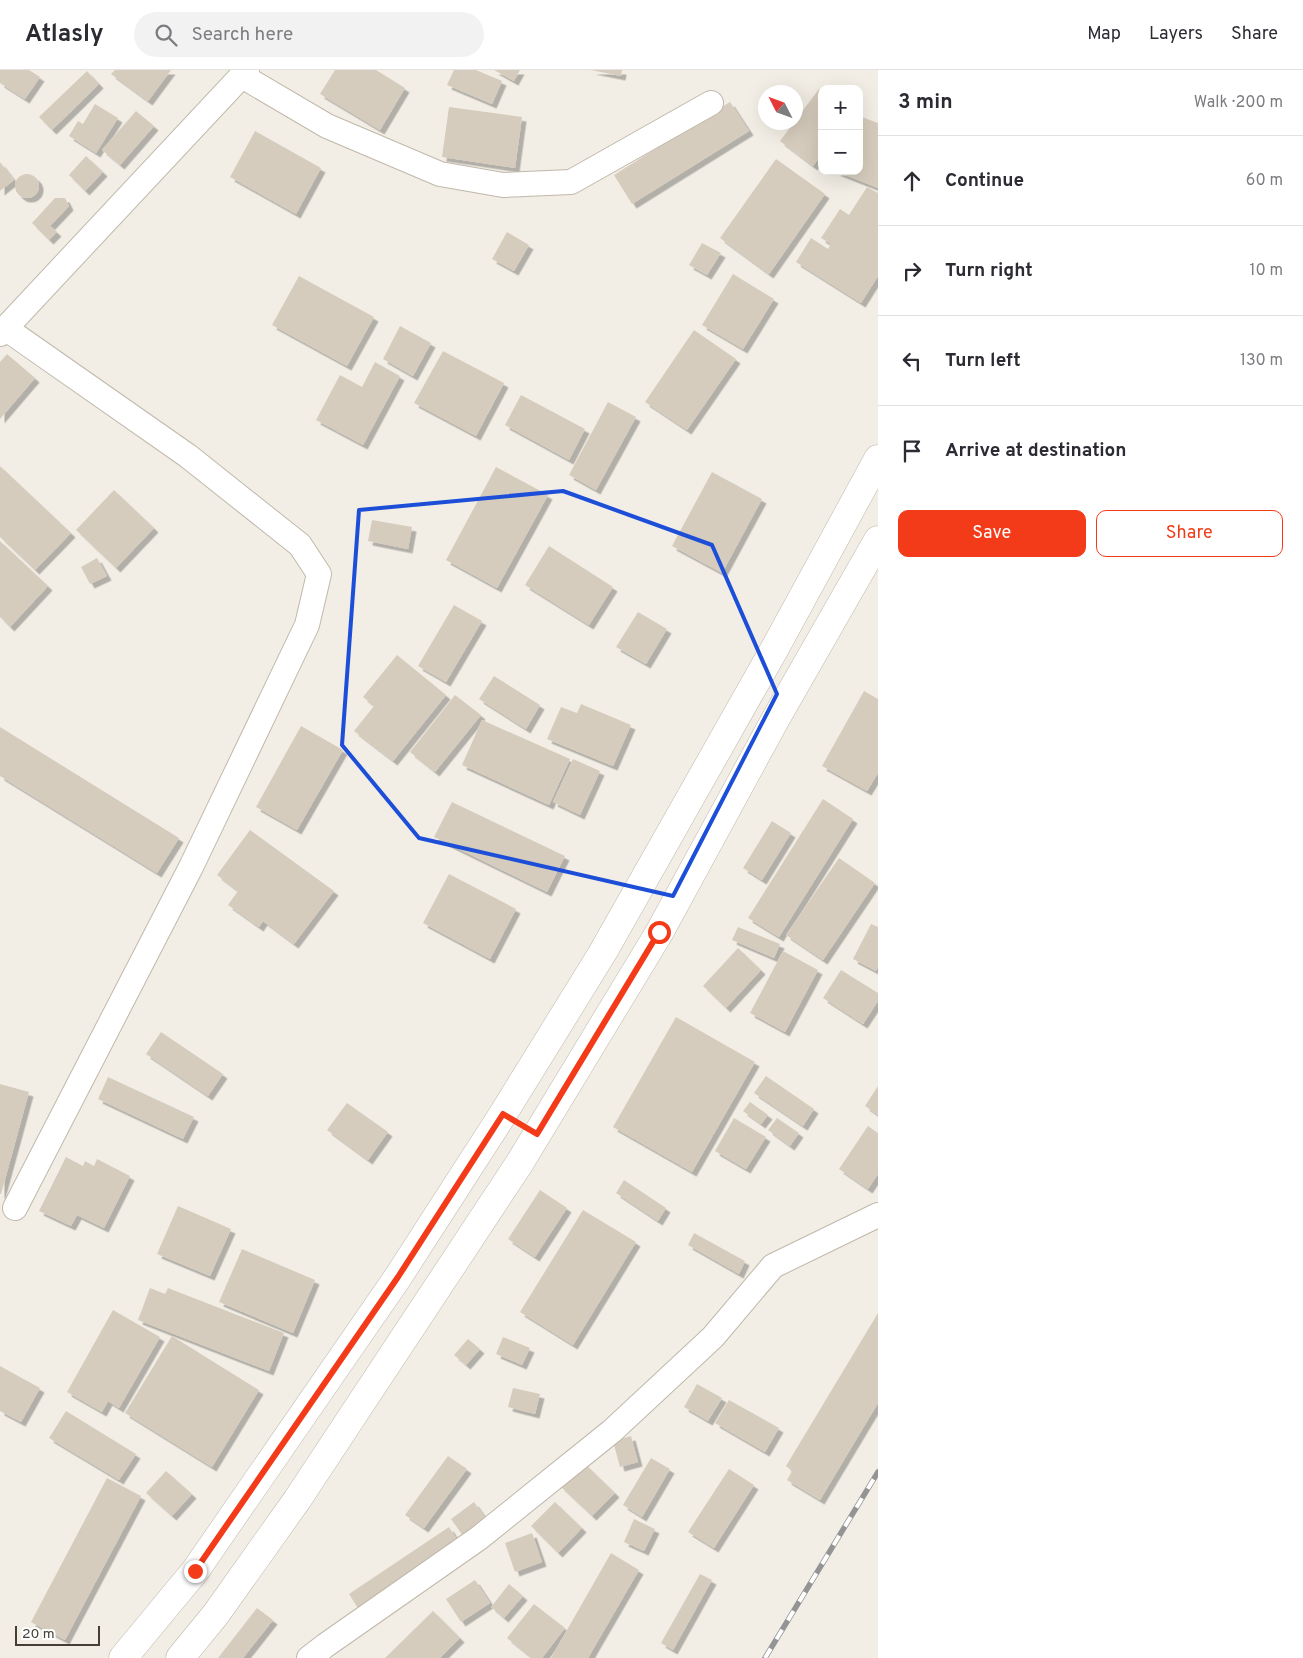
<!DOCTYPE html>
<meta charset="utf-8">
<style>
:root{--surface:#fff;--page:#f2f2f3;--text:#2b2b33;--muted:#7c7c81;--line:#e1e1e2;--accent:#f33b1a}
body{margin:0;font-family:Overpass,sans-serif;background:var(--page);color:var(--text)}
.controls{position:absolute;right:15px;top:15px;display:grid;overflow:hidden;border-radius:10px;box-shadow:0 5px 20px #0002}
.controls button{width:45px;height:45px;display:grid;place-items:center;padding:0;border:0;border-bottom:1px solid var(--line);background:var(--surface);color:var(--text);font:25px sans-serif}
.compass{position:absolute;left:758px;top:15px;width:45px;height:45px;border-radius:50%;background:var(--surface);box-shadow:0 5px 20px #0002;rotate:312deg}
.scale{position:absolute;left:15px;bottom:12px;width:85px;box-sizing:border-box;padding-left:5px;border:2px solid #443e35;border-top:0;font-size:14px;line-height:18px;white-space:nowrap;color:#443e35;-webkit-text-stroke:4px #fff;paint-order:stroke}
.stop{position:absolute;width:15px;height:15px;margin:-11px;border:4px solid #f33b1a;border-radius:50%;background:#fff}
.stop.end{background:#f33b1a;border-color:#fff;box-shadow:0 1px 5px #0008}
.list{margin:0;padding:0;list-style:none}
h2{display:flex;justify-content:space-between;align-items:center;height:65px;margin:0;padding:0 20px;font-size:21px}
h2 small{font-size:16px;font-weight:400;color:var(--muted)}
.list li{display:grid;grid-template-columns:32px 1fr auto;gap:15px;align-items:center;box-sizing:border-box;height:90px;padding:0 20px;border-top:1px solid var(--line)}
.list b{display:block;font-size:19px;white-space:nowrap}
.list em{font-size:16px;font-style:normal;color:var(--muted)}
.actions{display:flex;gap:10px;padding:15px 20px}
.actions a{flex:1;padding:11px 0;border:1px solid var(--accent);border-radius:10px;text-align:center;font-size:18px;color:var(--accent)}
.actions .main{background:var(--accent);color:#fff}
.icon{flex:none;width:28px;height:28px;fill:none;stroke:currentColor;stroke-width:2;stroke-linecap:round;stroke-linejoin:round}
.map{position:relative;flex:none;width:878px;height:1588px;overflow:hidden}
header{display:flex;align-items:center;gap:30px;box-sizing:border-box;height:70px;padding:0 25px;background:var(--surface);border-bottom:1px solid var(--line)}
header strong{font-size:24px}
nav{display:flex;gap:28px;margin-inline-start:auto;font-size:18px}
.search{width:350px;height:45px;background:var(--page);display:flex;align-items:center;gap:12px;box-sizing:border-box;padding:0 18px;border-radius:28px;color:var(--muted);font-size:19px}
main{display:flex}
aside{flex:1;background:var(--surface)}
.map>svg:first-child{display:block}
</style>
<header>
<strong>Atlasly</strong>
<div class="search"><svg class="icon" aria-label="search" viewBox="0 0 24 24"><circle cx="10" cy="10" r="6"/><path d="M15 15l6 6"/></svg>Search here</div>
<nav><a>Map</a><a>Layers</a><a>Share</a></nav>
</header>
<main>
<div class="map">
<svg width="878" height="1588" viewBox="0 0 878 1588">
<defs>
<filter id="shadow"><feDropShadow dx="4.5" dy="4.5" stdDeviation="0" flood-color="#0004"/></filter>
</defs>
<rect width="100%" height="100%" fill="#f2eee5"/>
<path fill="#d6ccbd" filter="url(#shadow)" d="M0,0H29L40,7L25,29L0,13Z
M115,0H171L148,31L111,4Z
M335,0H376L405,18L380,60L320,24Z
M454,0H476L502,11L492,34L447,15Z
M494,0H520L514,11Z
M591,0H622L621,6Z
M87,1L99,14L52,60L39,47Z
M819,19L822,20V84L813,96L780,71Z
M730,32L749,61L632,134L614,105Z
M95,34L118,48L96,83L69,66L78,51L83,54Z
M449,37L522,47L515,98L442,87Z
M136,41L154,56L120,95L102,80Z
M859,46L878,53V118L835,101H859Z
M255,61L321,98L296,144L230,107Z
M86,86L103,102L85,121L69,105Z
M776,89L825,124L769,204L720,168Z
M0,92L14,110L0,121Z
M15 116a12 12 0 1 1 24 0a12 12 0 1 1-24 0Z
M867,117L878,123V206L861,233L796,192L811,168L828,179L831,174L821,168L840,139L849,145Z
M55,128H65L69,136L50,156L57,162L49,170L32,153Z
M507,162L529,175L514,201L492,189Z
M702,173L721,183L707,205L689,195Z
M733,204L774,229L743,279L702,255Z
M299,206L374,247L347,296L272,255Z
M400,256L431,273L413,306L383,289Z
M694,260L736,289L687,360L645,332Z
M443,281L504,313L476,366L414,333Z
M7,284L35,308L0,349V292Z
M375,292L400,306L363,375L316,350L340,305L362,317Z
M521,325L585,359L569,390L505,355Z
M608,332L636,347L596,420L569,405Z
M0,396L71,463L35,500L0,467Z
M496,397L548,425L497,518L446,490Z
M712,402L762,429L722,503L672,476Z
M114,420L154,458L116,498L76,460Z
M372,450L412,457L408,479L368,471Z
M0,471L48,516L10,557L0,547Z
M549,476L613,517L589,555L525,515Z
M97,488L107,506L90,514L81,497Z
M454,535L482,551L446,612L418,596Z
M638,542L667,559L646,594L616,577Z
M397,585L446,625L393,691L354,661L374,636L363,627Z
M494,606L540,635L526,659L479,629Z
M864,621L878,629V703L867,721L822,696Z
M455,625L481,645L435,702L410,682Z
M581,634L631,655L613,696L547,669L561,637L577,643Z
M482,650L570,689L549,735L462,695Z
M301,656L343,680L297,760L256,737Z
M0,657L179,768L157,803L0,706Z
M573,689L600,701L580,745L553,732Z
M823,729L853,749L779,867L748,848Z
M452,732L565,786L547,822L434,767Z
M772,751L791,763L762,810L743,798Z
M250,760L334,821L294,874L263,851L259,857L228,835L238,821L217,805Z
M839,788L875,813L823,890L786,865Z
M449,804L516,839L490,889L423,853Z
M871,854L878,857V897L876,901L853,889Z
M738,857L780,874L774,888L732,870Z
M738,878L761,900L726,938L703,916Z
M783,881L818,900L785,962L750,943Z
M841,900L878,923V931L863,954L823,928Z
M676,947L755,992L692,1102L613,1057Z
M161,962L223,1004L208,1026L146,984Z
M766,1006L814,1039L803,1056L754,1023Z
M108,1007L194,1047L183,1069L98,1029Z
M0,1014L29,1022L1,1124H0Z
M878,1016V1045L865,1036Z
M750,1032L768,1045L761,1054L743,1041Z
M347,1033L388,1062L368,1090L327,1060Z
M734,1048L766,1067L746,1099L715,1081Z
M777,1048L799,1063L790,1076L768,1060Z
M868,1056L878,1063V1104L868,1119L839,1099Z
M66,1087L83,1096L85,1091L94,1096L97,1089L130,1106L104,1158L77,1145L71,1156L39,1141Z
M624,1110L666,1138L658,1151L616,1123Z
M540,1120L567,1138L535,1187L508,1169Z
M178,1136L231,1159L210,1206L157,1184Z
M583,1140L636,1172L573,1275L520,1242Z
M694,1163L745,1191L739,1204L688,1175Z
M242,1179L315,1210L293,1263L219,1232Z
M150,1218L165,1224L168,1218L284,1263L269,1301L138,1250Z
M113,1240L160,1267L119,1338L108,1331L102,1342L67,1322Z
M878,1243V1333L820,1430L787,1410L792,1401L786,1396Z
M172,1266L259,1320L212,1397L125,1343Z
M503,1267L530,1278L522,1295L496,1284Z
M468,1269L480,1279L466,1295L454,1285Z
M0,1296L40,1318L21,1352L0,1341Z
M697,1314L722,1328L708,1351L684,1337Z
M513,1318L540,1324L535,1344L508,1337Z
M729,1330L779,1358L765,1382L715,1353Z
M66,1341L136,1384L119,1410L49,1368Z
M631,1366L638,1392L620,1397L613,1371Z
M448,1386L467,1399L424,1458L405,1445Z
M651,1388L670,1399L642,1447L623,1435Z
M583,1392L615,1423L592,1446L560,1416Z
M729,1399L754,1415L714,1478L688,1462Z
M166,1401L192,1424L172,1446L146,1423Z
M107,1408L141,1426L65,1570L31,1552Z
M474,1432L489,1453L466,1470L451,1449Z
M555,1432L582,1458L558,1483L531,1456Z
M634,1449L655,1459L644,1481L624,1472Z
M449,1457L461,1476L361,1543L349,1524Z
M532,1463L542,1492L515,1502L505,1473Z
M611,1483L639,1500L588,1588H551Z
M700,1504L712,1510L673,1580L661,1573Z
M475,1510L490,1533L461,1552L446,1529Z
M509,1514L523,1526L504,1548L491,1537Z
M534,1534L565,1558L542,1588H532L507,1568Z
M257,1538L273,1550L243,1588H218Z
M433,1541L460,1568L440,1588H385Z"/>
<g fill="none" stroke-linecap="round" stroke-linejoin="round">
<g stroke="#c0b8ab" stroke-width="26">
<path id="minor" d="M242,6L327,56L440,104L503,115L571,112L711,33
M5,258L188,386L300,475L319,504L307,555L191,797L15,1138
M0,264L247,0
M309,1588L326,1575L479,1468L612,1361L713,1267L773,1196L878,1145"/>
</g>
<g stroke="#c0b8ab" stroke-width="29">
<path id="tertiary" d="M123,1588L195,1501L398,1207L503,1044L603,882L775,578L878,389
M180,1588L216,1544L297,1430L519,1094L659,863L775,650L878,470"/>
</g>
<use href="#minor" stroke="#fff" stroke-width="24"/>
<use href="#tertiary" stroke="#fff" stroke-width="28"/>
<g stroke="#949494" stroke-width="5.5">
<path id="rail" d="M765,1588L878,1402"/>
</g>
<use href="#rail" stroke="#fff" stroke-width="4" stroke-dasharray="11" stroke-linecap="butt"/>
</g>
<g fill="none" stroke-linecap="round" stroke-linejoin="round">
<path stroke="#f33b1a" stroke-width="6" d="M195,1501L398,1207L503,1044L537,1064L659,862"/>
</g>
<path fill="none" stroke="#1d4ed8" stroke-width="4" stroke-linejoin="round" d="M563,421L712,475L777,624L673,826L419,768L342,675L359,440Z"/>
</svg>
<div class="controls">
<button>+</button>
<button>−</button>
</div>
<svg class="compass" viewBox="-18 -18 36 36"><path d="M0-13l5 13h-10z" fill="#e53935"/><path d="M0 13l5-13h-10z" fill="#7c7c81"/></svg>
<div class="scale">20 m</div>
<div class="stop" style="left:659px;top:862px"></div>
<div class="stop end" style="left:195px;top:1501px"></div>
</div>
<aside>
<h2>3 min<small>Walk · 200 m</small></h2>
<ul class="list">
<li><svg class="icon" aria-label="ahead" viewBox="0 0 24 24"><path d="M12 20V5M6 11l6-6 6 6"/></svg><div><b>Continue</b></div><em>60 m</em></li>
<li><svg class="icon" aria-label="right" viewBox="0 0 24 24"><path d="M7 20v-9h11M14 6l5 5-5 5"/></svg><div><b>Turn right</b></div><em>10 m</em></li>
<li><svg class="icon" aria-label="left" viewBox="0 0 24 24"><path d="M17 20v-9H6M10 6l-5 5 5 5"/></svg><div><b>Turn left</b></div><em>130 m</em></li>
<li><svg class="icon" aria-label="arrive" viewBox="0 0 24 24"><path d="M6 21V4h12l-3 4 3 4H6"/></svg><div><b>Arrive at destination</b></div></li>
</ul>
<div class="actions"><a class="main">Save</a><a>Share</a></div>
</aside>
</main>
